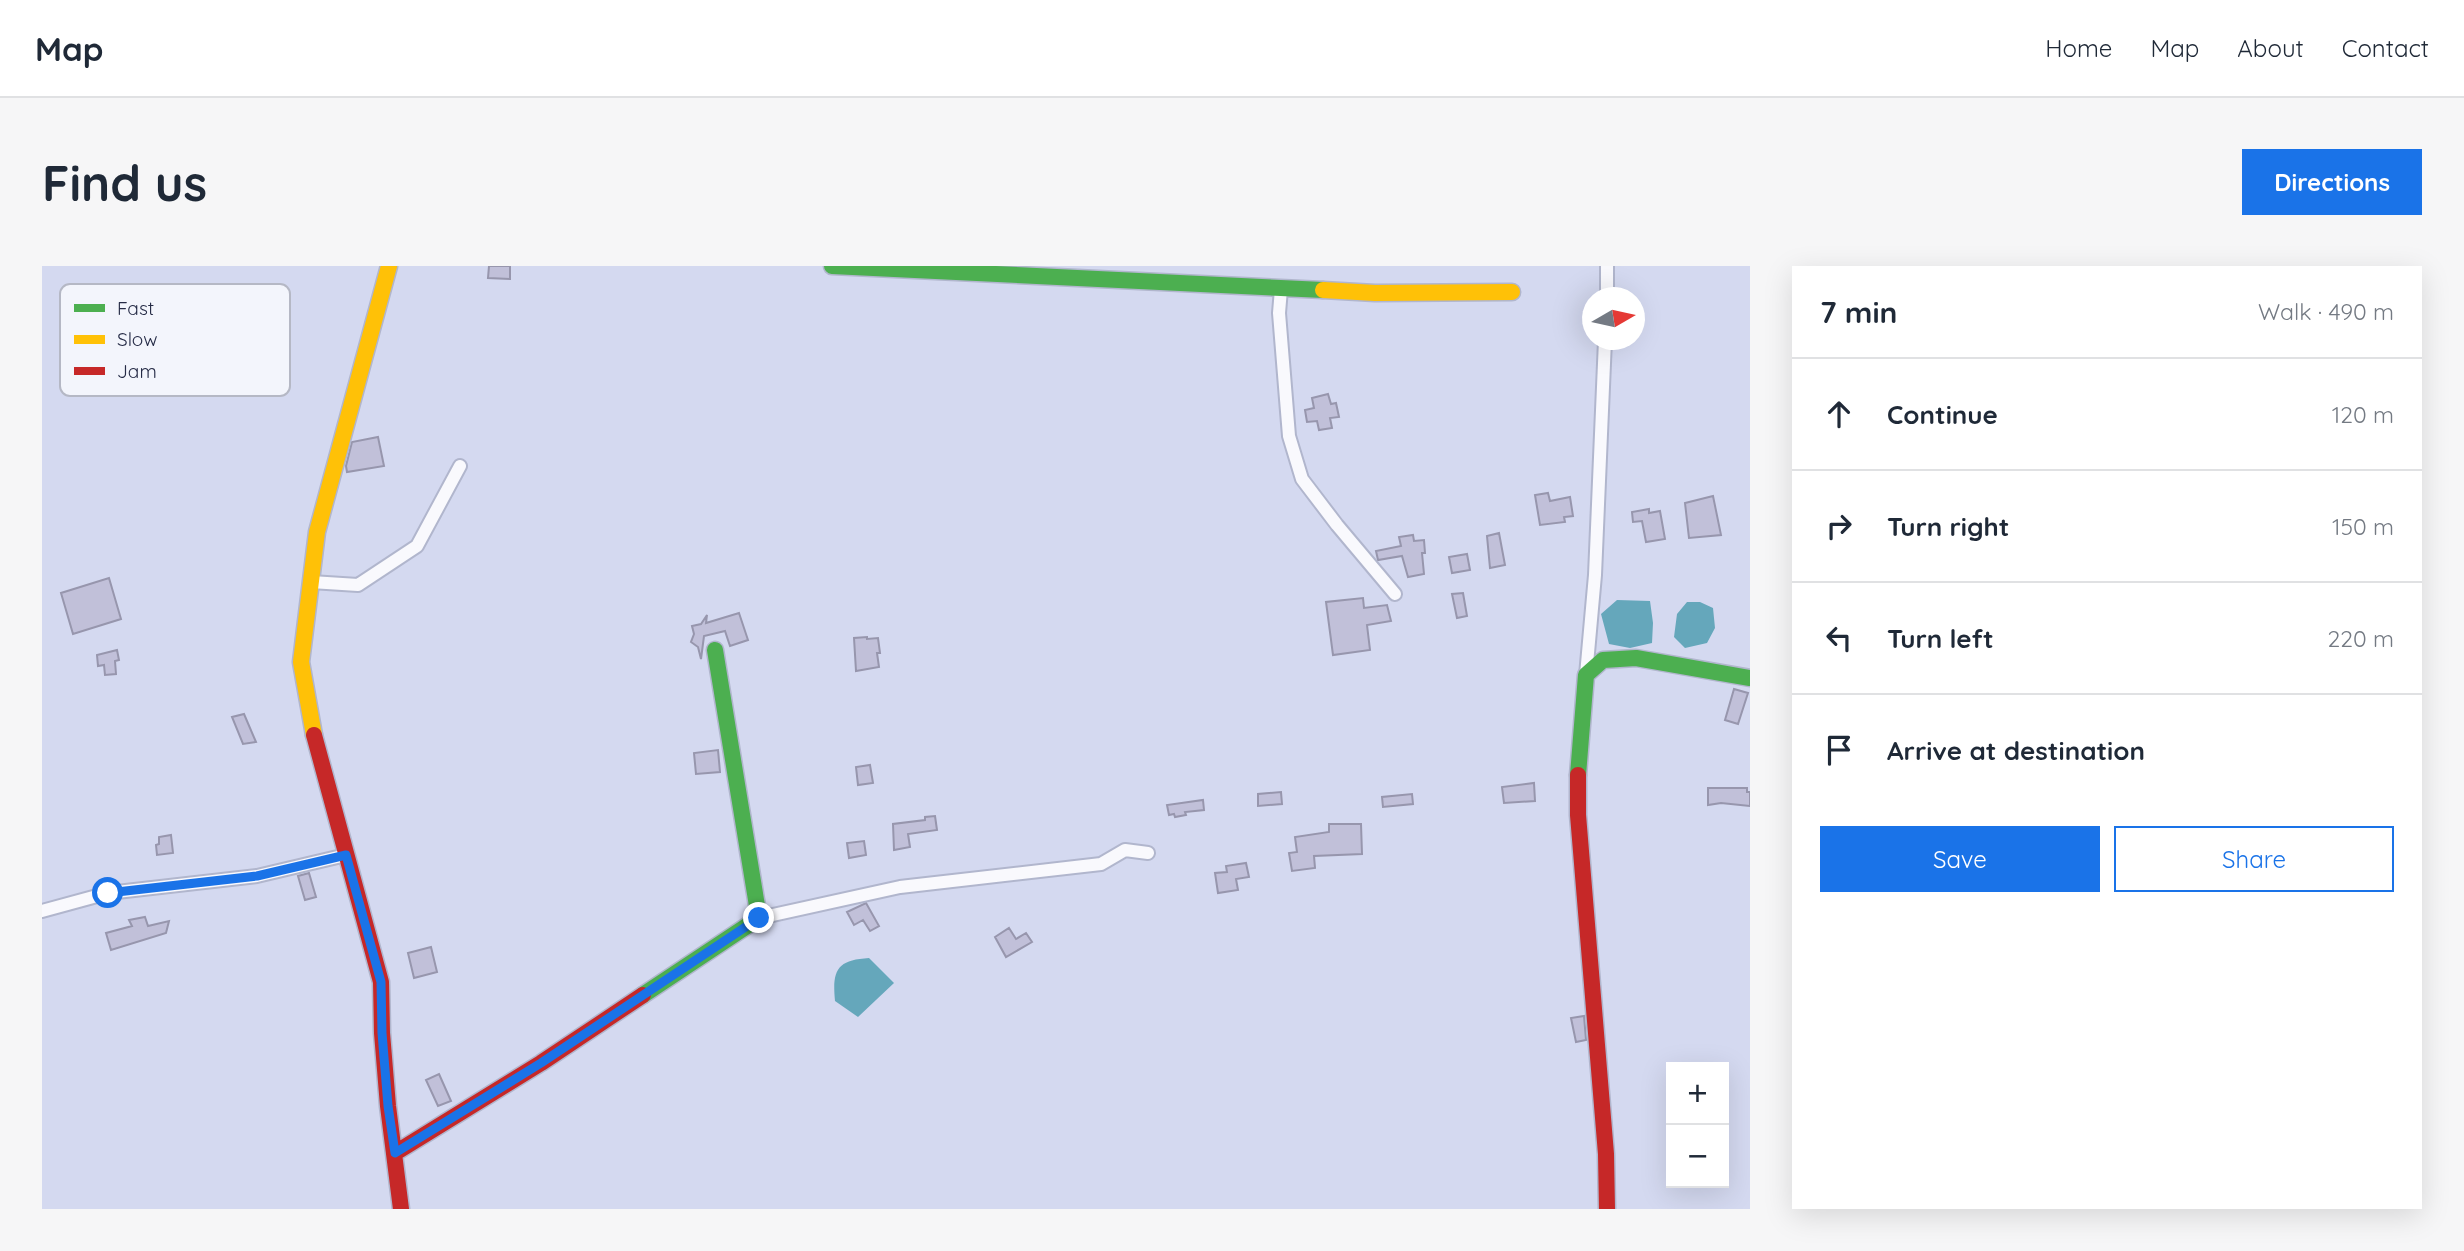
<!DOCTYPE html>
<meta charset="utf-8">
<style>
:root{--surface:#fff;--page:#f6f6f7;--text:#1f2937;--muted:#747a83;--line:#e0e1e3;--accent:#1a73e8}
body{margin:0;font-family:Quicksand,sans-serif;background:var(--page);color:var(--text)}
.controls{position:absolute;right:21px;bottom:21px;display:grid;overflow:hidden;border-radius:0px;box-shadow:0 7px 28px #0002}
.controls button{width:63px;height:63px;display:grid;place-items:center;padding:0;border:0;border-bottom:2px solid var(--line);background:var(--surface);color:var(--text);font:35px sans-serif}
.compass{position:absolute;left:1540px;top:21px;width:63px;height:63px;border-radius:50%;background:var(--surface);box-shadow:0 7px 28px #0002;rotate:81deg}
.stop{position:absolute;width:21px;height:21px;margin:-16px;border:5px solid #1a73e8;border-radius:50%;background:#fff}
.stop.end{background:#1a73e8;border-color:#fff;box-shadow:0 2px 7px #0008}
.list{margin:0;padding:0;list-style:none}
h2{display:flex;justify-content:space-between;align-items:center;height:91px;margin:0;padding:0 28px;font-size:30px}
h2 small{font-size:23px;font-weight:400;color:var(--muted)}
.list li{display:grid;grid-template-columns:46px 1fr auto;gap:21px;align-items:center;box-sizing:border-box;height:112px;padding:0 28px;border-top:2px solid var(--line)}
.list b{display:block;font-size:26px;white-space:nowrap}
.list em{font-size:23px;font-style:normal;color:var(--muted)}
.actions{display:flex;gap:14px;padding:21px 28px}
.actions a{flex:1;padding:16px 0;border:2px solid var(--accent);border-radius:0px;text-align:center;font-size:24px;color:var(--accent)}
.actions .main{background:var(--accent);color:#fff}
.icon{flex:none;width:38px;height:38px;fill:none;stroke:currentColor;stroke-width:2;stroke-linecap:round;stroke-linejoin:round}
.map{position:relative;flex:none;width:1708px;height:943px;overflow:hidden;border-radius:0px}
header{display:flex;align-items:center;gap:42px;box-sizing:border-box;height:98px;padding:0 35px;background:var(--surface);border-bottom:2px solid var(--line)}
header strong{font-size:33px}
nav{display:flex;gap:38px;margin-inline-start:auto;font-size:24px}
.intro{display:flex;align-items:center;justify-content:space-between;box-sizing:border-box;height:168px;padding:0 42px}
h1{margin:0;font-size:49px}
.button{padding:18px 32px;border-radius:0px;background:var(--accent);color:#fff;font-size:24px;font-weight:700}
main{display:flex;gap:42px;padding:0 42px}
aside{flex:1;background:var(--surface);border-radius:0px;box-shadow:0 7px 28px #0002}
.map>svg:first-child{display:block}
</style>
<header>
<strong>Map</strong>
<nav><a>Home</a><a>Map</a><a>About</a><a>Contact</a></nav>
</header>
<div class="intro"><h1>Find us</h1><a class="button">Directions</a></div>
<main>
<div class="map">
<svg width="1708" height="943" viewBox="0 0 1708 943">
<rect width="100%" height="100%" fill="#d4d9f0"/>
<path fill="#65a7bb" d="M1575,334L1608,335L1611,357L1610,377L1588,382L1567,378L1559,348Z
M1645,336H1658L1671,342L1673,362L1665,377L1643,382L1632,371L1635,348Z
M827,692L852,717L816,751L793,735C790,704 795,694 827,692Z"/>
<path fill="#c1c0d9" stroke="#9796ad" stroke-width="2" d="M447,0H468V13L446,12Z
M1286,128L1289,138L1294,137L1297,151L1288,152L1290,162L1277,164L1275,155L1265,156L1263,144L1272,142L1270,132Z
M336,171L342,200L305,206L304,200L310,176Z
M1506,227L1508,235L1528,231L1531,250L1522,251L1523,256L1498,259L1493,229Z
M1671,230L1679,269L1647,272L1643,237Z
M1607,243V247L1618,245L1623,273L1604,276L1600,255L1591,256L1590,246Z
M1457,267L1463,299L1448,302L1445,270Z
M1371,269L1372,275L1382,274L1383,287H1380L1382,308L1366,311L1360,290L1336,294L1334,285L1359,280L1357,271Z
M1425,288L1428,304L1410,307L1407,291Z
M67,312L79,353L31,368L19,327Z
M1421,327L1425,350L1415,352L1410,328Z
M1321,332L1322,342L1345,339L1349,355L1325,359L1328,384L1291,389L1284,336Z
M697,347L706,374L688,380L683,365L662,370L659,393L656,381L649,376L652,368L650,360L659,358L665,349L664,357Z
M825,371V373L836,372L838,387H835L837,401L814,405L812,372Z
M75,384L77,394L73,395L74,408L63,409L62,399L56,400L55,389Z
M1692,423L1706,427L1696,458L1683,454Z
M202,448L214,476L201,478L190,451Z
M676,484L678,506L654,508L652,487Z
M828,499L831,517L816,519L814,501Z
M1492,517L1493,535L1462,537L1460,521Z
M1666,522H1705V526H1708V540L1679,537L1666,539Z
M1239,526L1240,538L1216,540V528Z
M1370,528L1371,538L1341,541L1340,531Z
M1161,534L1162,544L1143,546L1144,549L1133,551L1132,548L1127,549L1125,539Z
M893,550L895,564L866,568L868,581L852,584L851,558L883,554V551Z
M1287,558H1319L1320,588L1272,590L1273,602L1250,605L1247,587L1255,586L1253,571L1287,566Z
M129,569L131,587L115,589L114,579L117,578V571Z
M822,575L824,589L807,592L805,577Z
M1204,597L1207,611L1194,613L1196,624L1176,627L1173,607L1185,606L1184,600Z
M267,607L274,631L263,634L256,610Z
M824,637L837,660L828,665L821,654L812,659L805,646Z
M103,651L106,660L127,655L124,667L69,684L64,667L90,660L87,654Z
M967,662L974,673L984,667L990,676L964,691L953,671Z
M389,681L395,706L372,712L366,687Z
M1542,750L1544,774L1534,776L1529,752Z
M397,808L409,835L396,840L384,814Z"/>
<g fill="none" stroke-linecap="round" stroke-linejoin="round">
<g stroke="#b1b6cd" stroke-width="16">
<path id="street" d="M1239,23L1237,47L1247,170L1260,213L1295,259L1353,328
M1565,32V0
M269,316L316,319L375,280L418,200
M1544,409L1553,309L1563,74
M0,645L66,627L215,610L304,589
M717,652L858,621L1059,598L1083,584L1106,587"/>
</g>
<g stroke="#b1b6cd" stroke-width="19">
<path id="fast" d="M790,0L1281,24
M1536,509L1544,409L1561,394L1594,392L1708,412
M601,729L717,652L673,384"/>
</g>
<g stroke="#b1b6cd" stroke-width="19">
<path id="slow" d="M1281,24L1333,27L1470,26
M272,469L259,396L275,266L347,0"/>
</g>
<g stroke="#b1b6cd" stroke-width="19">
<path id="jam" d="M272,469L339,716L340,767L346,840L359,943
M1536,509V549L1564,888L1565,943
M353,887L499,797L601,729"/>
</g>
<use href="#street" stroke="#f9f9fd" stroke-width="12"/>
<use href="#fast" stroke="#4caf50" stroke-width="16"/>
<use href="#slow" stroke="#ffc107" stroke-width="16"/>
<use href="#jam" stroke="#c62828" stroke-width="16"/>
</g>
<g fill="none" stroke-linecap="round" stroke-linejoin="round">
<path stroke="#1a73e8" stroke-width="9" d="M66,627L215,610L304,589L339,716L340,767L346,840L353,887L499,797L717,652"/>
</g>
<rect x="18" y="18" width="230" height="112" rx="10" fill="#f3f5fc" stroke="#b5b8c5" stroke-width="2"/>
<rect x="32" y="38" width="31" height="8" fill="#4caf50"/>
<rect x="32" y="69" width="31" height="9" fill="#ffc107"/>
<rect x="32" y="101" width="31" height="8" fill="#c62828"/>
<g font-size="19" fill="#252b46">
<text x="75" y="49">Fast</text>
<text x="75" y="80">Slow</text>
<text x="75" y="112">Jam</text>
</g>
</svg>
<div class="controls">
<button>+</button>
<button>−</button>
</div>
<svg class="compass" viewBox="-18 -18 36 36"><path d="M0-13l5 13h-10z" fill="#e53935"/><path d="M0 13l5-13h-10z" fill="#747a83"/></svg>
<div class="stop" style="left:66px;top:627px"></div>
<div class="stop end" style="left:717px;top:652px"></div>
</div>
<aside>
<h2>7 min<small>Walk · 490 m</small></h2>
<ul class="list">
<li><svg class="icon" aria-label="ahead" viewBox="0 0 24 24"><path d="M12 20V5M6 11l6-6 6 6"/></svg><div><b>Continue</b></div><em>120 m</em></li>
<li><svg class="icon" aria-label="right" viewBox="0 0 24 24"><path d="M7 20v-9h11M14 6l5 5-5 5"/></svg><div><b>Turn right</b></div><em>150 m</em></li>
<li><svg class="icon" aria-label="left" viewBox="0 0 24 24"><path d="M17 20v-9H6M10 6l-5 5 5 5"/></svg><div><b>Turn left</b></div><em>220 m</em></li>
<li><svg class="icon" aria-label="arrive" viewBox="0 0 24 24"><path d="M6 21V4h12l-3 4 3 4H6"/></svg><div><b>Arrive at destination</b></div></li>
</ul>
<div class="actions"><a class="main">Save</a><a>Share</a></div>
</aside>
</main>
